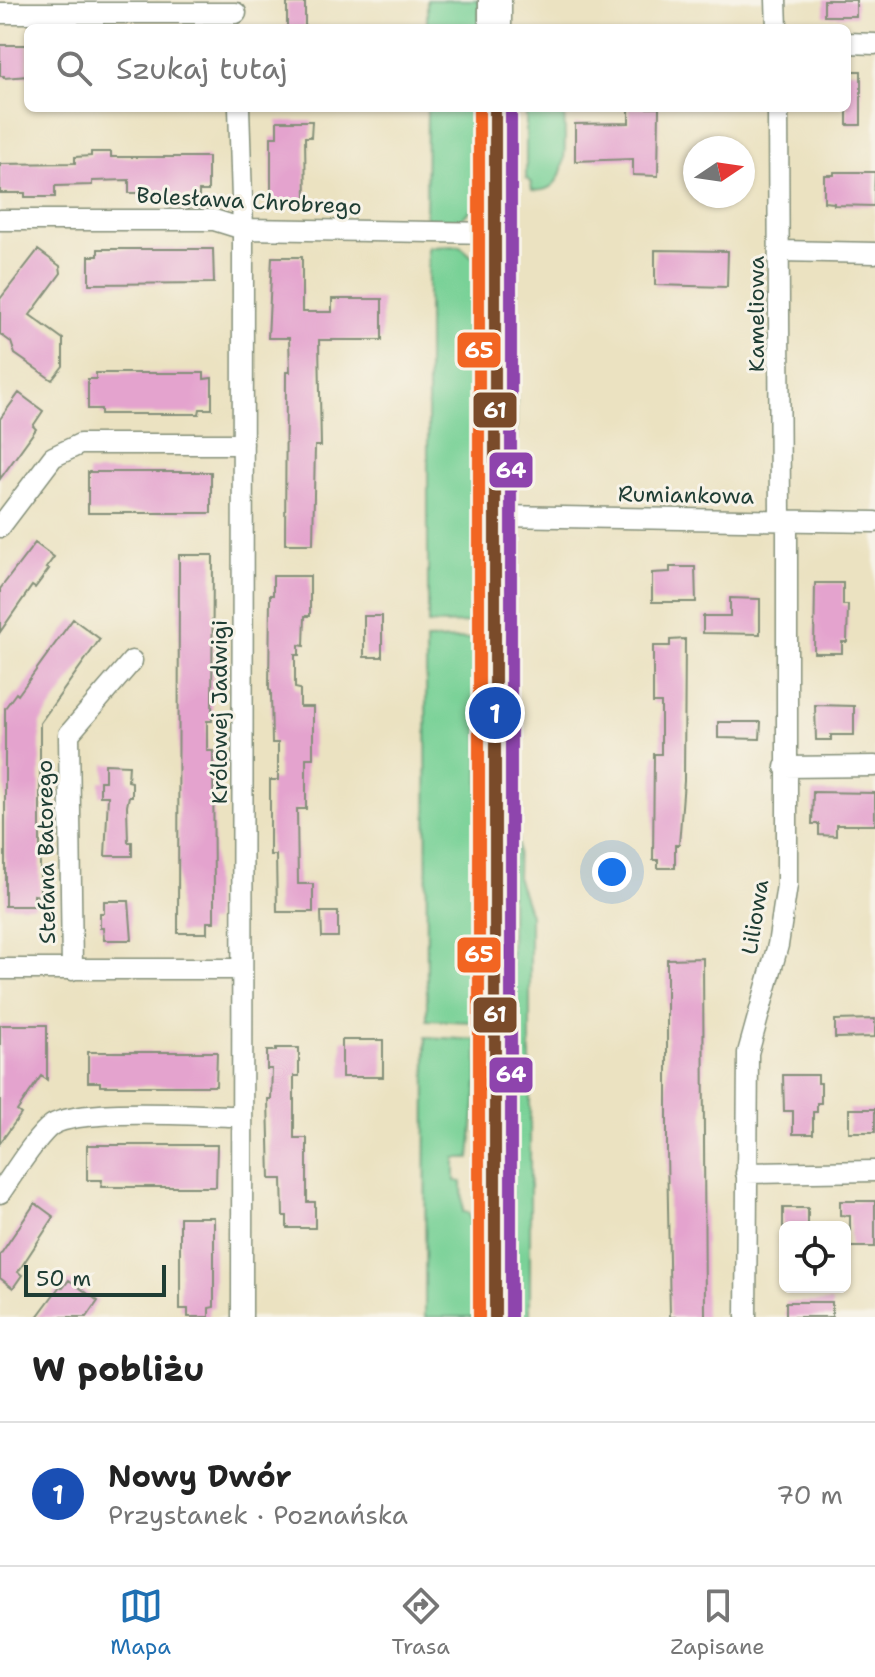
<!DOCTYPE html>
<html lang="pl">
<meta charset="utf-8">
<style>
:root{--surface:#fff;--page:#f2f2f2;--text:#222;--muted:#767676;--line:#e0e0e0;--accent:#1f6fb2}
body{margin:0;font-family:"Shantell Sans",sans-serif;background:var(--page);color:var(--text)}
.controls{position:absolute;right:24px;bottom:24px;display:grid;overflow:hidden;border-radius:12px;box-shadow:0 2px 6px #0004}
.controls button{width:72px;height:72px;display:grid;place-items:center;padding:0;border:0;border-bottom:2px solid var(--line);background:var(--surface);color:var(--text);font:40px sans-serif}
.compass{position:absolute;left:683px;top:136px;width:72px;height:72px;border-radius:50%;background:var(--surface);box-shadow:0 2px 6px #0004;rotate:77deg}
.scale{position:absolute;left:24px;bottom:20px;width:142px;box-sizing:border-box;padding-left:8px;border:4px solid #1f3d34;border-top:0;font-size:22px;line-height:28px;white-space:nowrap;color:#1f3d34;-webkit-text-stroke:6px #f7f3e8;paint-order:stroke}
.you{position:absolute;left:612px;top:872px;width:28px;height:28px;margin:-20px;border:6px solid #fff;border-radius:50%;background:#1a73e8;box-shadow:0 0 0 12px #1a73e833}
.badge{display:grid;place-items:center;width:52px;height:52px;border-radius:50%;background:var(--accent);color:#fff;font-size:26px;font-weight:700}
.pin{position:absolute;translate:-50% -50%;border:4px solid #fff;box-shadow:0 2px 8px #0006}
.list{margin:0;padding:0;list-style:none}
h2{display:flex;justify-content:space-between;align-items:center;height:104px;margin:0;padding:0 32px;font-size:34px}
h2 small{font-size:26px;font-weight:400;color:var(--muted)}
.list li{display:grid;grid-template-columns:52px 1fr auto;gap:24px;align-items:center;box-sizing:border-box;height:144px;padding:0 32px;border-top:2px solid var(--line)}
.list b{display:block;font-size:30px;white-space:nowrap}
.list p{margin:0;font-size:26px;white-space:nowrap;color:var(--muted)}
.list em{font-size:26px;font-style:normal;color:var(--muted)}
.icon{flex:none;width:44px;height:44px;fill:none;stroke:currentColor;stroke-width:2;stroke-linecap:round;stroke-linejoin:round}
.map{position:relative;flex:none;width:875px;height:1317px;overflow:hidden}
.search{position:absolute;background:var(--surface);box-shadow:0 2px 6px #0004;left:24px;right:24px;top:24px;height:88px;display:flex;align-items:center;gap:20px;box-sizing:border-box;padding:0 28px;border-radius:12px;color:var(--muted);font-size:30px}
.sheet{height:248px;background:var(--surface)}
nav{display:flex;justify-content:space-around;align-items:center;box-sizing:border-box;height:112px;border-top:2px solid var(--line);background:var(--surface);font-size:22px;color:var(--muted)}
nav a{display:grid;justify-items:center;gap:4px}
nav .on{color:var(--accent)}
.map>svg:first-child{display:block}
</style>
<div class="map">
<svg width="875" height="1317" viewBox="0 0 875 1317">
<rect width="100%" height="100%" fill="#f7f3e8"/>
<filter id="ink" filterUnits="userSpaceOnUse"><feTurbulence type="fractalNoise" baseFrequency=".0125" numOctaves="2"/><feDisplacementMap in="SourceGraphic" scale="16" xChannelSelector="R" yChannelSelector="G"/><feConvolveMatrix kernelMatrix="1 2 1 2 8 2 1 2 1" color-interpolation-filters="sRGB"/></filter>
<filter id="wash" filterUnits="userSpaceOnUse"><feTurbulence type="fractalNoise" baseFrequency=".006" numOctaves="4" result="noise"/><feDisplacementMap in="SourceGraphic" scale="32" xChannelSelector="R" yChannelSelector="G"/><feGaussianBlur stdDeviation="1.8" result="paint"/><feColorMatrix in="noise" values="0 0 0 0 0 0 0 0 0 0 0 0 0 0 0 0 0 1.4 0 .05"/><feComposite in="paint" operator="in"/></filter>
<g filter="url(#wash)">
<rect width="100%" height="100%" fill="#ebe2c1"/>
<path fill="#79d197" stroke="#4c8766" stroke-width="2" d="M427,0H479V28H427Z
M427,108H479V198L473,208L461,219H426Z
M526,108H564C564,133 574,196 532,190L531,183L526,178Z
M517,227L516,476L513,470L514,231Z
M460,246L477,261L476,623L428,624V247Z
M473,639L479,647L478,1016L473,1022L427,1020L426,640Z
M519,788L517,877L530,915V1317H512L511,879Z
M426,1037L477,1040V1083L470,1158H455V1181L462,1182L463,1212L469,1213L478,1262V1317H425Z"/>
<g id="blocks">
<path fill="#e4a3ce" d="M824,0H856V16H824Z
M287,3H305V28H287Z
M0,45H28V76L4,78V76H0Z
M847,71H861V125H847Z
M629,108H659L658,176L633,175V159L575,161V124L629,123Z
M277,121H312L311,137H305L306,202H271V137H277Z
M91,152H111V157H208V191H199V197L138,198V193H129V180L92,181V185L55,186V197H25V193H0V164L75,163V157L91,156Z
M834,172H875L874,206L834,205V203L824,202V175H834Z
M98,249H213L214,283L89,284V256H98Z
M38,250L60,266L61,273L30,315L63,339V366L52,380L15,354L11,342L0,334V299Z
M655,250L728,251L727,287L655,285Z
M272,257H302V312H332V299H382V340H319L321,446H315L313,544H285L286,372H290L289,338H268Z
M96,373H204V379L212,378V409H200L199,414H101V409H88V379H96Z
M19,393L43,411L33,426L36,429L0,479V419Z
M88,472H211V513H88Z
M35,543L54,557L46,568L49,569L35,588L32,586L0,632V589Z
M179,555H213L212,721H207V751H213L214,895V922H207V933H178Z
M670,567H695L696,602H652V573L670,572Z
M273,576H310V616H305L304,646L299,645V655H295V688L300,689V707H313V758H306V809H297L298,884H313V912H277L276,855H270V780H278V743H272L271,691L269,690L270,595H273Z
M815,583H843V605H848L847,642H842V653H814Z
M730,598L760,599V634L703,633V616H730Z
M364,616H382V657H364Z
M73,619L100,639L40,723V896L34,895V906H5V708L16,693L18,695Z
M685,639L684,781L679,845H675V868H658V860H653L654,754H661V703H653V646H670V640Z
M815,705L854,706V735H831V740H816Z
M718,722H761L760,739L718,738Z
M105,764L129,765L128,781L132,782V796H129L127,806L128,842H132V856H105L108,796H100V781H105Z
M813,792L875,793V825H836V836L819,835V824H812Z
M104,901H129L132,940H104L103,928H100V913H104Z
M321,912H338V937H322Z
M703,958L705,1317H670L667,1151V959Z
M875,1019V1037L835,1038V1020Z
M0,1025H47V1080L41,1076L17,1111L21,1114L0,1143Z
M342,1040H383V1077H342Z
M276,1048H299V1076H294V1138H307V1202H315V1228H287V1216H283L282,1179H270L268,1099H271L272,1069H267V1051H276Z
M88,1052H217L216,1086H100V1082H88Z
M783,1075H818V1083H821V1103H817V1112H813V1134H793V1111H784Z
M849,1109H875V1132H849Z
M87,1145H217L216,1187H101L102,1180H87Z
M840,1201H875V1247H850V1216L840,1215Z
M35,1203L54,1217L18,1272L22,1275L13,1288L0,1278V1255Z
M783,1208H808V1227H783Z
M180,1217H214V1307L209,1308V1317H188V1309H180Z
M69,1280L98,1301L87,1317H37L60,1286L63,1288Z
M786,1302H832V1317H786Z"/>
</g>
</g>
<g filter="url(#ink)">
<use href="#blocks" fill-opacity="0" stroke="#85907a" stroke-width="2"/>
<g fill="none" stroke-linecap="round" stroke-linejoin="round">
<g stroke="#85907a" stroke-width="23">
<path id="street" d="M776,0L777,28
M0,13H236
M847,43L875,44
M239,108L243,229L242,1317
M778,108L780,520
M0,220H214L243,229L495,233
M781,251L875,253
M496,516L875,522
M0,527L53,457L80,444H243
M785,767L875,766
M0,969H242
M72,970L69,734L132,661
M746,1173L875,1171
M0,1193C12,1176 37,1135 52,1125C81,1107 202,1116 241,1116
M746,1317L748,1053L778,945L787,885V520"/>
</g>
<g stroke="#85907a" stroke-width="35">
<path id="primary" d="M495,0V28
M495,1317V108"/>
</g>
<use href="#street" stroke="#fff" stroke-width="20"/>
<use href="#primary" stroke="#fff" stroke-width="32"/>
<g stroke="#f7f3e8" stroke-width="18">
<path id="bus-1" d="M495,108V1317"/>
</g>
<g stroke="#f7f3e8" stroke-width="18">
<path id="bus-2" d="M511,108V1317"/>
</g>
<g stroke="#f7f3e8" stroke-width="18">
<path id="bus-3" d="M479,108V1317"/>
</g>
<use href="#bus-1" stroke="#7a4b2a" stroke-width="12"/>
<use href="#bus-2" stroke="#8e44ad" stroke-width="12"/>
<use href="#bus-3" stroke="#f26522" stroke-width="12"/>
</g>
</g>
<g text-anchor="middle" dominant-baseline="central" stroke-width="6" stroke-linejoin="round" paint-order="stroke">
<g font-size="22" fill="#1f3d34" stroke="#f7f3e8">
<text transform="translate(249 201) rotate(3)">Bolesława Chrobrego</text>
<text transform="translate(756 314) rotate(-90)">Kameliowa</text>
<text transform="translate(686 495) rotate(1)">Rumiankowa</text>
<text transform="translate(219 712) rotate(-90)">Królowej Jadwigi</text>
<text transform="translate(46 852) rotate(-91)">Stefana Batorego</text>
<text transform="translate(755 917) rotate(-81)">Liliowa</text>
</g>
</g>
<g stroke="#f7f3e8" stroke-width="3">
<rect x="456" y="331" width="46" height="38" rx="8" fill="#f26522"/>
<rect x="472" y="391" width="46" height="38" rx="8" fill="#7a4b2a"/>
<rect x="488" y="451" width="46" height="38" rx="8" fill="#8e44ad"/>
<rect x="456" y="936" width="46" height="38" rx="8" fill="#f26522"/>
<rect x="472" y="996" width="46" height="38" rx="8" fill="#7a4b2a"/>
<rect x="488" y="1056" width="46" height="38" rx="8" fill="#8e44ad"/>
</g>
<g font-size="22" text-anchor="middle" font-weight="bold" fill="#fff">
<text x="479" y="358">65</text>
<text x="495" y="418">61</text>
<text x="511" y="478">64</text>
<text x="479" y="962">65</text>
<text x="495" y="1022">61</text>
<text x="511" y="1082">64</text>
</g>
</svg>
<div class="controls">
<button><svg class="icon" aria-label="locate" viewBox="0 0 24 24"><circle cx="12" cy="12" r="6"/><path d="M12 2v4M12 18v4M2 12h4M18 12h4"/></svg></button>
</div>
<svg class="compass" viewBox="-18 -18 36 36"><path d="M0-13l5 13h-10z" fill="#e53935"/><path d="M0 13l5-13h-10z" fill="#767676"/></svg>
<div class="scale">50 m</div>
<div class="you"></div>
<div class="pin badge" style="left:495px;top:713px;background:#1a4fb4">1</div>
<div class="search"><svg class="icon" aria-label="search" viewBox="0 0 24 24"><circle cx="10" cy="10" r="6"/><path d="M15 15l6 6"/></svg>Szukaj tutaj</div>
</div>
<section class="sheet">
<h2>W pobliżu<small></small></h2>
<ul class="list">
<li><span class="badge" style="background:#1a4fb4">1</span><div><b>Nowy Dwór</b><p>Przystanek · Poznańska</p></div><em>70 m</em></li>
</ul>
</section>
<nav>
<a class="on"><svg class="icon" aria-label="map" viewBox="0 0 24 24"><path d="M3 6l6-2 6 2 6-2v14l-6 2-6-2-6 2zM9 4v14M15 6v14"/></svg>Mapa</a>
<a><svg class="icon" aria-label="directions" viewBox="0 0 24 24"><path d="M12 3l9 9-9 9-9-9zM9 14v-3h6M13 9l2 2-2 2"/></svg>Trasa</a>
<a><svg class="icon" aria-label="saved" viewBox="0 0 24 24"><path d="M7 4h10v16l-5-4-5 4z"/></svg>Zapisane</a>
</nav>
